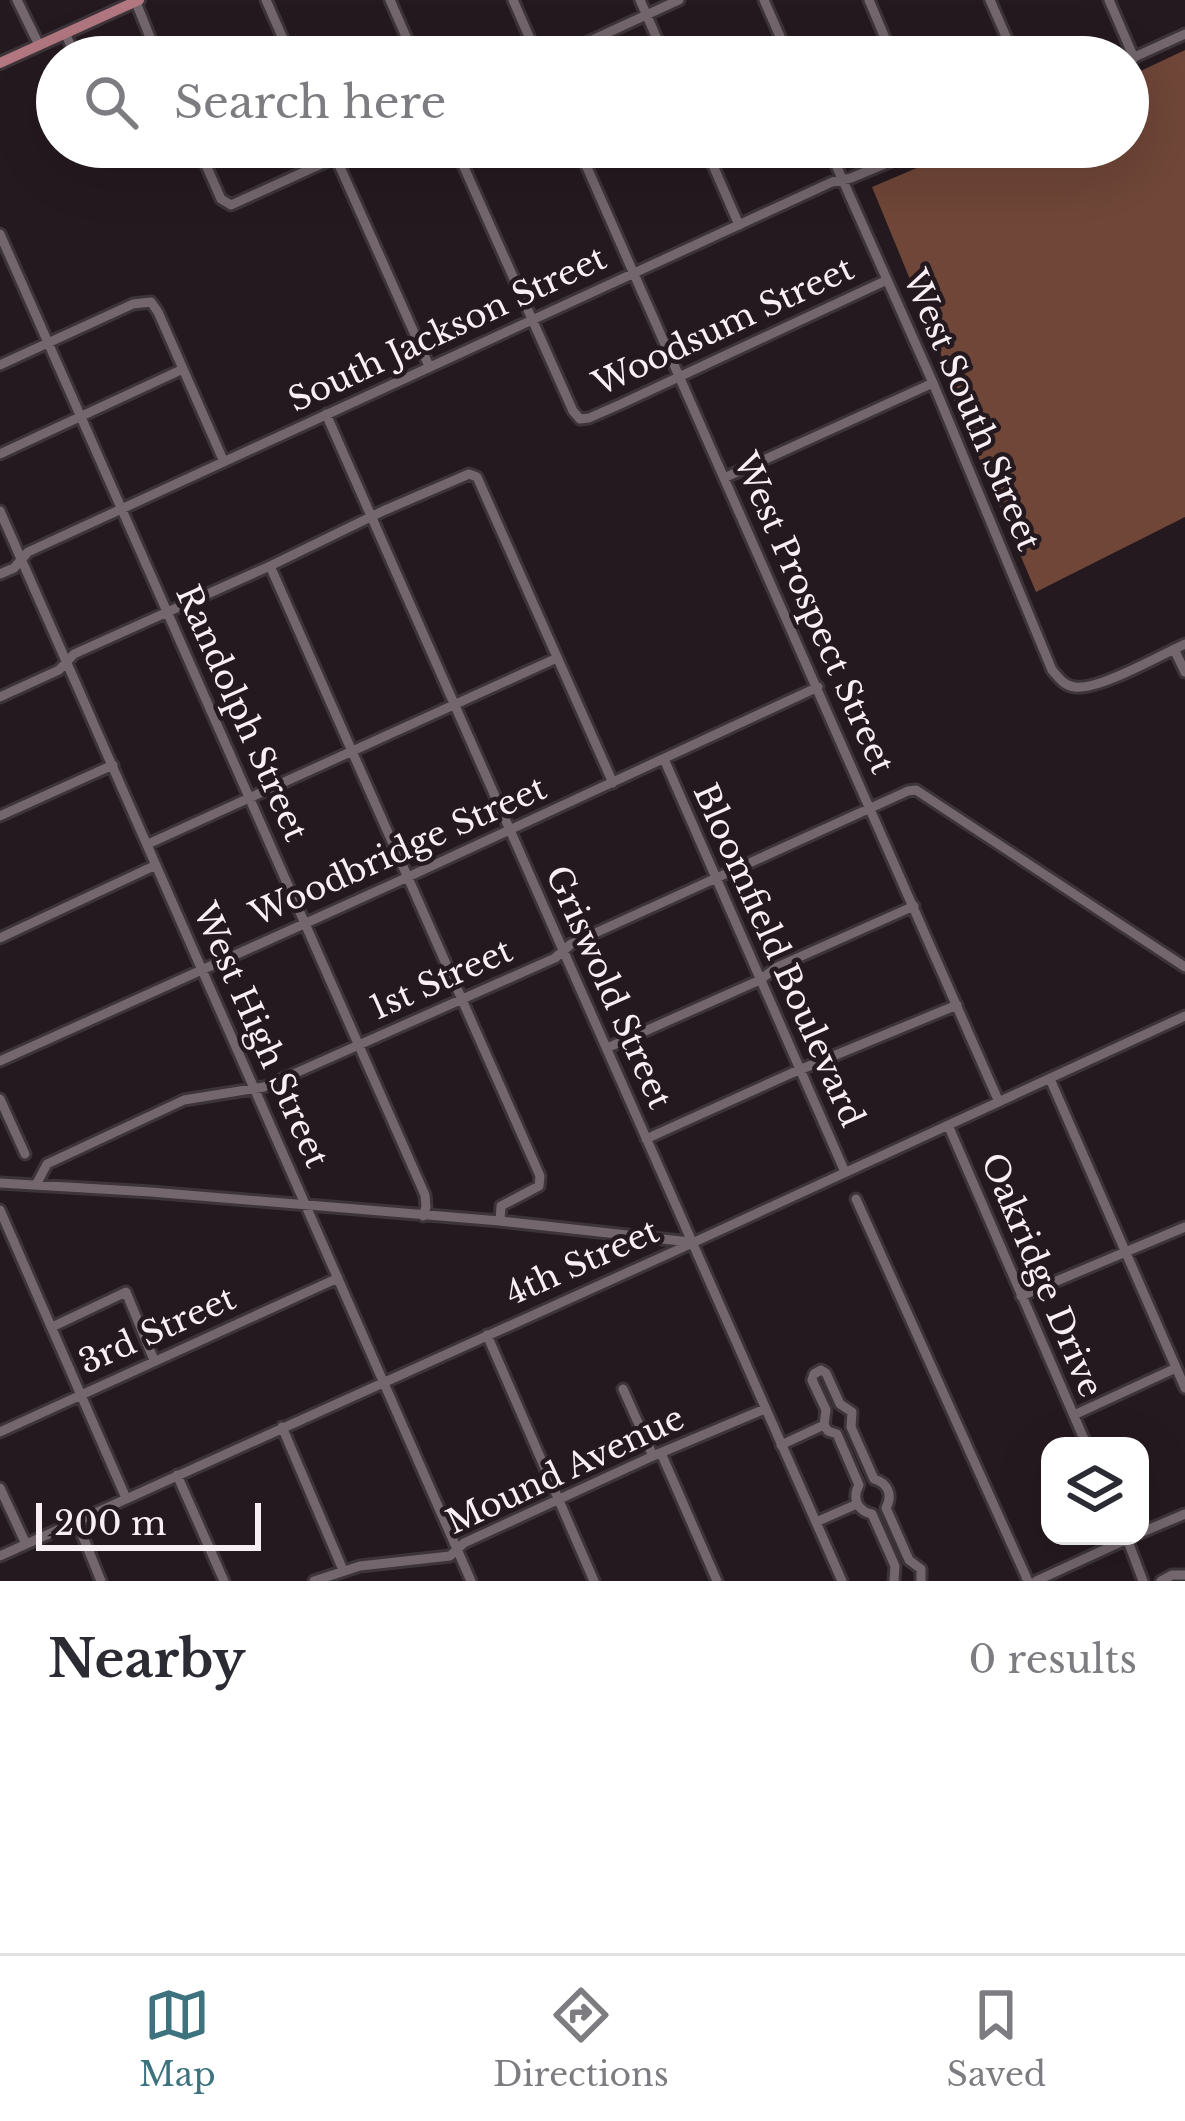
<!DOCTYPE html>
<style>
:root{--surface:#fff;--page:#f2f2f3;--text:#2b2b33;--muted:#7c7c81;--line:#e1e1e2;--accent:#3d737e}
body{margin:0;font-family:"Libre Baskerville",serif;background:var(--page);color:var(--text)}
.controls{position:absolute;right:36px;bottom:36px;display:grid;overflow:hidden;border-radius:24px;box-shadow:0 12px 48px #0002}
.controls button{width:108px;height:108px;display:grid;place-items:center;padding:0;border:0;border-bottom:3px solid var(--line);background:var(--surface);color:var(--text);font:60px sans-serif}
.scale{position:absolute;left:36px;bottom:30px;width:225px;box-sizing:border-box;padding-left:12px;border:6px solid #f7eff3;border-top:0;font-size:33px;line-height:42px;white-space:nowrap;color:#f7eff3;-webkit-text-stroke:9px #24191f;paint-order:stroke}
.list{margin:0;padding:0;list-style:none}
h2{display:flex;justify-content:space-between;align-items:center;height:156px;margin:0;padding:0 48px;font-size:51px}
h2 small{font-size:39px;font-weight:400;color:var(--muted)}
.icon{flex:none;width:66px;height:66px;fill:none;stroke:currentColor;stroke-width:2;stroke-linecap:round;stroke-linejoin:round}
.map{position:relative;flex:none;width:1185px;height:1581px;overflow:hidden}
.search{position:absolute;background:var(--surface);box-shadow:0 12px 48px #0002;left:36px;right:36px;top:36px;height:132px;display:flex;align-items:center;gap:30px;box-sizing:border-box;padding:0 42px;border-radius:66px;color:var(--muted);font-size:45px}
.sheet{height:372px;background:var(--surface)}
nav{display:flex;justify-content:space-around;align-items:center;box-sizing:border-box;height:168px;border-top:3px solid var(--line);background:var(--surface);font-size:33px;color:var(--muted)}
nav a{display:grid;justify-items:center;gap:6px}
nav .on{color:var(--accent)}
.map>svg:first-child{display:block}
</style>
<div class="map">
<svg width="1185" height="1581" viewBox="0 0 1185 1581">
<rect width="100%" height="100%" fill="#24191f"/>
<path fill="#6f4638" d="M1185,50V517L1036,592L953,397L951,379L872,187L966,147H1128V77Z"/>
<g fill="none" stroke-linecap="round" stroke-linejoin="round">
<g stroke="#3c3438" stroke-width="15">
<path id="minor" d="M17,0L39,45
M135,0L158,57
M266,0L291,57
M390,0L415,57
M513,0L538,57
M640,0L665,57
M764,0L789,57
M869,0L893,57
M990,0L1015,57
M1109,0L1134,58
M65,33L76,57
M555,57L679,0
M1128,60L1185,34
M198,147L221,199L231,205L359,147
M331,147L429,366
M455,147L573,411L580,419L589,418L621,404L887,280
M578,147L999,1102
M705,147L739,225
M828,147L933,383L1052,670C1059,678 1064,686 1075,687C1100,690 1160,655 1185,644
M0,234L425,1195L426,1207L423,1216
M0,365L133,304L151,302L158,312L224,462
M326,414L842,1581
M0,454L183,369
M724,478L933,383
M0,511L471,1581
M270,566L540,1176L539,1186L501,1206L500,1221
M0,574L14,568L28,552L832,182L851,178L925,147
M1174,649L1185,672
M0,697L59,670L74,654L270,566L383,511L469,474L477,477L613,783
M664,759L845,1172
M0,816L113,765
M148,844L557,658
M0,938L156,865
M607,1048L760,980L777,967L914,906
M0,1061L408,877L818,687
M1050,1079L1185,1388
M0,1099L25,1154
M948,1125L1087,1446
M646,1139L792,1073L957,1005
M0,1183L151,1192L500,1221L690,1242
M36,1185L47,1164L184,1100L264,1087L555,958L571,944L908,791L916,790L1185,967
M856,1199L1028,1581
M0,1210L126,1498
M1021,1296L1185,1227
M52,1327L126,1292L154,1360
M487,1335L594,1581
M623,1389L653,1456
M1074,1415L1176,1368
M282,1427L343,1570
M0,1432L338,1278
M781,1445L824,1425
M661,1453L717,1581
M177,1475L224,1581
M0,1488L26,1544
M77,1522L101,1581
M816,1522L857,1504
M1140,1533L1185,1514
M1126,1536L1143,1581
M0,1556L675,1251L1185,1016
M314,1581L360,1566L450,1556L464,1543L653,1456L765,1409
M894,1581L895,1566L872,1514C857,1511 852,1498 859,1485L837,1434L828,1431L824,1425L826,1410L812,1380L814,1374L821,1370L826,1373L840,1404L852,1412L851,1427L874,1479C888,1483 893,1495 886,1508L909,1560L921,1569V1581
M1036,1581L1134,1536
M1161,1581L1172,1575H1185"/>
</g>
<g stroke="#3c3438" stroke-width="16">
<path id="major" d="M0,63L139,0"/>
</g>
<use href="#minor" stroke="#73666d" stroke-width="9"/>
<use href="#major" stroke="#b27781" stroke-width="10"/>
</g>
<g text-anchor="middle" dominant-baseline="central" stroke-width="9" stroke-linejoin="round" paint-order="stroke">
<g font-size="33" fill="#f7eff3" stroke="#24191f">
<text transform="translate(723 326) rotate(-25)">Woodsum Street</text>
<text transform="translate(447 329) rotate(-25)">South Jackson Street</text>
<text transform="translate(972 410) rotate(67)">West South Street</text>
<text transform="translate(814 613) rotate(66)">West Prospect Street</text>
<text transform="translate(242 713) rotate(66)">Randolph Street</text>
<text transform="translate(398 851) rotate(-24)">Woodbridge Street</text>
<text transform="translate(779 955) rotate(66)">Bloomfield Boulevard</text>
<text transform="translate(441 979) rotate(-24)">1st Street</text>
<text transform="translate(609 987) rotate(66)">Griswold Street</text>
<text transform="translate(261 1035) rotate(66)">West High Street</text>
<text transform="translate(582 1262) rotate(-24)">4th Street</text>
<text transform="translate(1042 1275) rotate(67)">Oakridge Drive</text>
<text transform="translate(157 1330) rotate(-24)">3rd Street</text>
<text transform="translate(565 1470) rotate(-25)">Mound Avenue</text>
</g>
</g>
</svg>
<div class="controls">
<button><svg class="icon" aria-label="layers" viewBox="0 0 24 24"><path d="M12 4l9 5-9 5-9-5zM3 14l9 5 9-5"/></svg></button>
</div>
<div class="scale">200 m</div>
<div class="search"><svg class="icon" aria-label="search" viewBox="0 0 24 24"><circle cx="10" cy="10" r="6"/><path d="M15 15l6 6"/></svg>Search here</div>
</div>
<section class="sheet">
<h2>Nearby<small>0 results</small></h2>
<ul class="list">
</ul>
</section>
<nav>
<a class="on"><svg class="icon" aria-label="map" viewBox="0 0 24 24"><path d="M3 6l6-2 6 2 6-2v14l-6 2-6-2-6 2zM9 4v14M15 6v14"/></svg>Map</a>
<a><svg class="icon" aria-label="directions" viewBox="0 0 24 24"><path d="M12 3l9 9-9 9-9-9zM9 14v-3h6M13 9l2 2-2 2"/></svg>Directions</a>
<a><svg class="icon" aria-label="saved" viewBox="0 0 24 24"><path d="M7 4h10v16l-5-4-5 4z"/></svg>Saved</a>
</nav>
